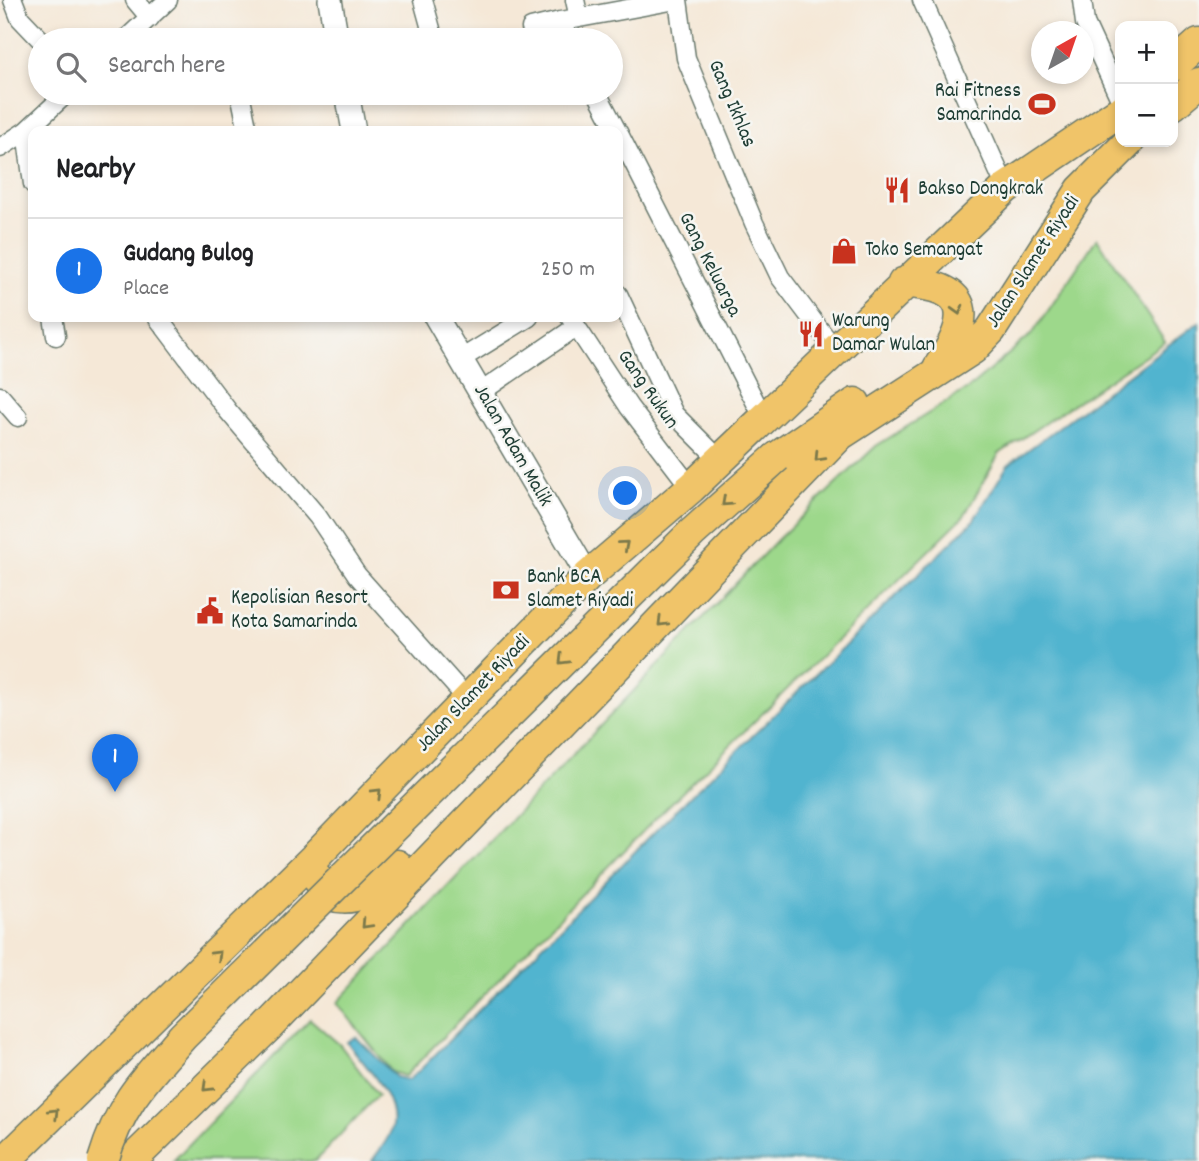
<!DOCTYPE html>
<meta charset="utf-8">
<style>
:root{--surface:#fff;--page:#f2f2f2;--text:#202124;--muted:#757577;--line:#e0e0e0;--accent:#1a73e8}
body{margin:0;font-family:Dekko,sans-serif;background:var(--page);color:var(--text)}
.controls{position:absolute;right:21px;top:21px;display:grid;overflow:hidden;border-radius:14px;box-shadow:0 4px 10px #0003}
.controls button{width:63px;height:63px;display:grid;place-items:center;padding:0;border:0;border-bottom:2px solid var(--line);background:var(--surface);color:var(--text);font:35px sans-serif}
.compass{position:absolute;left:1031px;top:21px;width:63px;height:63px;border-radius:50%;background:var(--surface);box-shadow:0 4px 10px #0003;rotate:40deg}
.you{position:absolute;left:626px;top:494px;width:24px;height:24px;margin:-18px;border:5px solid #fff;border-radius:50%;background:#1a73e8;box-shadow:0 0 0 10px #1a73e833}
.badge{display:grid;place-items:center;width:46px;height:46px;border-radius:50%;background:var(--accent);color:#fff;font-size:23px;font-weight:700}
.pin{position:absolute;translate:-50% -58px;filter:drop-shadow(0 2px 4px #0008)}
.pin::after{content:'';position:absolute;top:37px;width:24px;height:21px;background:inherit;clip-path:polygon(0 0,100% 0,50% 100%)}
.list{margin:0;padding:0;list-style:none}
h2{display:flex;justify-content:space-between;align-items:center;height:91px;margin:0;padding:0 28px;font-size:30px}
h2 small{font-size:23px;font-weight:400;color:var(--muted)}
.list li{display:grid;grid-template-columns:46px 1fr auto;gap:21px;align-items:center;box-sizing:border-box;height:105px;padding:0 28px;border-top:2px solid var(--line)}
.list b{display:block;font-size:26px;white-space:nowrap}
.list p{margin:0;font-size:23px;white-space:nowrap;color:var(--muted)}
.list em{font-size:23px;font-style:normal;color:var(--muted)}
.icon{flex:none;width:38px;height:38px;fill:none;stroke:currentColor;stroke-width:2;stroke-linecap:round;stroke-linejoin:round}
.map{position:relative;flex:none;width:1199px;height:1161px;overflow:hidden}
.search{position:absolute;background:var(--surface);box-shadow:0 4px 10px #0003;left:28px;top:28px;width:595px;height:77px;display:flex;align-items:center;gap:18px;box-sizing:border-box;padding:0 24px;border-radius:38px;color:var(--muted);font-size:26px}
.panel{position:absolute;background:var(--surface);box-shadow:0 4px 10px #0003;left:28px;top:126px;width:595px;height:196px;border-radius:14px}
.map>svg:first-child{display:block}
</style>
<div class="map">
<svg width="1199" height="1161" viewBox="0 0 1199 1161">
<rect width="100%" height="100%" fill="#f6f6f2"/>
<filter id="ink" filterUnits="userSpaceOnUse"><feTurbulence type="fractalNoise" baseFrequency=".0143" numOctaves="2"/><feDisplacementMap in="SourceGraphic" scale="14" xChannelSelector="R" yChannelSelector="G"/><feConvolveMatrix kernelMatrix="1 2 1 2 8 2 1 2 1" color-interpolation-filters="sRGB"/></filter>
<filter id="wash" filterUnits="userSpaceOnUse"><feTurbulence type="fractalNoise" baseFrequency=".00686" numOctaves="4" result="noise"/><feDisplacementMap in="SourceGraphic" scale="28" xChannelSelector="R" yChannelSelector="G"/><feGaussianBlur stdDeviation="1.57" result="paint"/><feColorMatrix in="noise" values="0 0 0 0 0 0 0 0 0 0 0 0 0 0 0 0 0 1.4 0 .05"/><feComposite in="paint" operator="in"/></filter>
<g filter="url(#wash)">
<rect width="100%" height="100%" fill="#f5e8d7"/>
<path fill="#9dd88b" stroke="#5e8a60" stroke-width="2" d="M1097,238L1165,342L999,454L964,516L658,816L405,1076L392,1072L337,1003L778,539L876,446L969,388L1033,333Z
M310,1019L340,1045L378,1095L315,1161H173Z"/>
<path fill="#51b4cf" stroke="#387882" stroke-width="2" d="M1199,322V1161H372C378,1152 386,1143 390,1133C403,1101 364,1065 347,1042L356,1037L396,1077L408,1080L421,1069L663,823L973,521L1008,465Z"/>
</g>
<g filter="url(#ink)">
<g fill="none" stroke-linecap="round" stroke-linejoin="round">
<g stroke="#6a796d" stroke-width="21">
<path id="minor" d="M13,0L20,18L41,40
M135,0L150,18
M423,0L434,40
M678,0L686,58L754,223L780,277L835,350
M922,0L1006,188
M1082,0L1085,23L1120,99
M579,18L676,0
M531,28L560,21
M125,40L168,0
M570,40L560,21L579,18L575,0
M240,93L248,131
M597,93L617,131
M26,131L33,184
M618,132L763,417
M0,148L26,131L67,93
M618,294L674,414L720,460
M53,317L56,336
M157,317L228,411L318,517L357,575L468,700
M570,317L629,407L691,488
M461,359L529,317
M481,392L576,327
M0,396L18,417"/>
</g>
<g stroke="#6a796d" stroke-width="26">
<path id="tertiary" d="M330,0L337,40
M347,93L354,131
M436,317L588,576"/>
</g>
<g stroke="#6a796d" stroke-width="33">
<path id="trunk" d="M1173,66L1199,43
M1173,105L1199,83
M903,283C973,285 972,318 938,368
M777,457L855,403
M315,875L330,895C360,905 376,884 397,865
M5,1161L313,859L588,576L691,488L1006,188L1120,111
M131,1161L267,1028L840,435L973,349L991,330L1081,190L1129,142"/>
</g>
<use href="#minor" stroke="#fff" stroke-width="18"/>
<use href="#tertiary" stroke="#fff" stroke-width="23"/>
<use href="#trunk" stroke="#f0c469" stroke-width="30"/>
<g stroke="#6a796d" stroke-width="33" stroke-linecap="butt">
<path id="trunk-bridge" d="M103,1161C120,1103 144,1080 183,1036L692,533L777,457"/>
</g>
<use href="#trunk-bridge" stroke="#f0c469" stroke-width="30"/>
</g>
<defs><path id="oneway-chevron" d="M-2-3.5L2.5 0L-2 3.5" fill="none" stroke-width="1.6" stroke-linecap="round" stroke-linejoin="round" transform="scale(1.75)"/></defs>
<g stroke="#7d7a4c">
<use href="#oneway-chevron" transform="translate(958 310) rotate(74)"/>
<use href="#oneway-chevron" transform="translate(819 457) rotate(133)"/>
<use href="#oneway-chevron" transform="translate(726 502) rotate(138)"/>
<use href="#oneway-chevron" transform="translate(624 545) rotate(-41)"/>
<use href="#oneway-chevron" transform="translate(662 622) rotate(135)"/>
<use href="#oneway-chevron" transform="translate(563 660) rotate(135)"/>
<use href="#oneway-chevron" transform="translate(377 793) rotate(-45)"/>
<use href="#oneway-chevron" transform="translate(366 924) rotate(133)"/>
<use href="#oneway-chevron" transform="translate(217 955) rotate(-45)"/>
<use href="#oneway-chevron" transform="translate(207 1087) rotate(136)"/>
<use href="#oneway-chevron" transform="translate(54 1113) rotate(-44)"/>
</g>
</g>
<defs>
<g id="stadium-bare" transform="scale(2.1)"><path d="M0-5a6.5 5 0 1 0 0 10a6.5 5 0 1 0 0-10ZM-3.5-1.8h7v3.6h-7Z" fill="#c8321e" stroke="#f6f6f2" stroke-width="2.5" paint-order="stroke"/></g>
<g id="restaurant-bare" transform="scale(2.1)"><path d="M-5-6h1v4h1v-4h1v4h1v-4h1v5L-1.5 .5V6h-2V.5L-5-1ZM5-6V6H3V1.5H1.5Q1.5-4 5-6Z" fill="#c8321e" stroke="#f6f6f2" stroke-width="2.5" paint-order="stroke"/></g>
<g id="shop-bare" transform="scale(2.1)"><path d="M-5-2.5h2.3a2.7 3.5 0 0 1 5.4 0H5L5.5 6h-11ZM-1.5-2.5h3a1.5 2.3 0 0 0-3 0Z" fill="#c8321e" stroke="#f6f6f2" stroke-width="2.5" paint-order="stroke"/></g>
<g id="bank-bare" transform="scale(2.1)"><path d="M-6-4H6V4H-6ZM0-2.3a2.3 2.3 0 1 0 0 4.6a2.3 2.3 0 1 0 0-4.6Z" fill="#c8321e" stroke="#f6f6f2" stroke-width="2.5" paint-order="stroke"/></g>
<g id="civic-bare" transform="scale(2.1)"><path d="M-.6-6.5H3V-4.5H.6V-3L4-1V1h2V6H-6V1h2V-1L-.6-3ZM-1.2 2.5V6h2.4V2.5Z" fill="#c8321e" stroke="#f6f6f2" stroke-width="2.5" paint-order="stroke"/></g>
</defs>
<g fill-rule="evenodd">
<use href="#stadium-bare" x="1042" y="104"/>
<use href="#restaurant-bare" x="897" y="190"/>
<use href="#shop-bare" x="844" y="251"/>
<use href="#restaurant-bare" x="811" y="334"/>
<use href="#bank-bare" x="506" y="590"/>
<use href="#civic-bare" x="210" y="611"/>
</g>
<g text-anchor="middle" dominant-baseline="central" stroke-width="5" stroke-linejoin="round" paint-order="stroke">
<g font-size="21" fill="#1f3d34" stroke="#f6f6f2" text-anchor="start">
<text x="1021" y="92" text-anchor="end">Rai Fitness<tspan x="1021" dy="24">Samarinda</tspan></text>
<text x="918" y="190">Bakso Dongkrak</text>
<text x="865" y="251">Toko Semangat</text>
<text x="832" y="322">Warung<tspan x="832" dy="24">Damar Wulan</tspan></text>
<text x="527" y="578">Bank BCA<tspan x="527" dy="24">Slamet Riyadi</tspan></text>
<text x="231" y="599">Kepolisian Resort<tspan x="231" dy="24">Kota Samarinda</tspan></text>
</g>
<g font-size="21" fill="#1f3d34" stroke="#f6f6f2">
<text transform="translate(731 104) rotate(67)">Gang Ikhlas</text>
<text transform="translate(1034 262) rotate(-57)">Jalan Slamet Riyadi</text>
<text transform="translate(709 265) rotate(63)">Gang Keluarga</text>
<text transform="translate(647 390) rotate(55)">Gang Rukun</text>
<text transform="translate(512 446) rotate(60)">Jalan Adam Malik</text>
<text transform="translate(474 694) rotate(-46)">Jalan Slamet Riyadi</text>
</g>
</g>
</svg>
<div class="controls">
<button>+</button>
<button>−</button>
</div>
<svg class="compass" viewBox="-18 -18 36 36"><path d="M0-13l5 13h-10z" fill="#e53935"/><path d="M0 13l5-13h-10z" fill="#757577"/></svg>
<div class="you"></div>
<div class="pin badge" style="left:115px;top:792px">1</div>
<div class="search"><svg class="icon" aria-label="search" viewBox="0 0 24 24"><circle cx="10" cy="10" r="6"/><path d="M15 15l6 6"/></svg>Search here</div>
<section class="panel">
<h2>Nearby<small></small></h2>
<ul class="list">
<li><span class="badge">1</span><div><b>Gudang Bulog</b><p>Place</p></div><em>250 m</em></li>
</ul>
</section>
</div>
